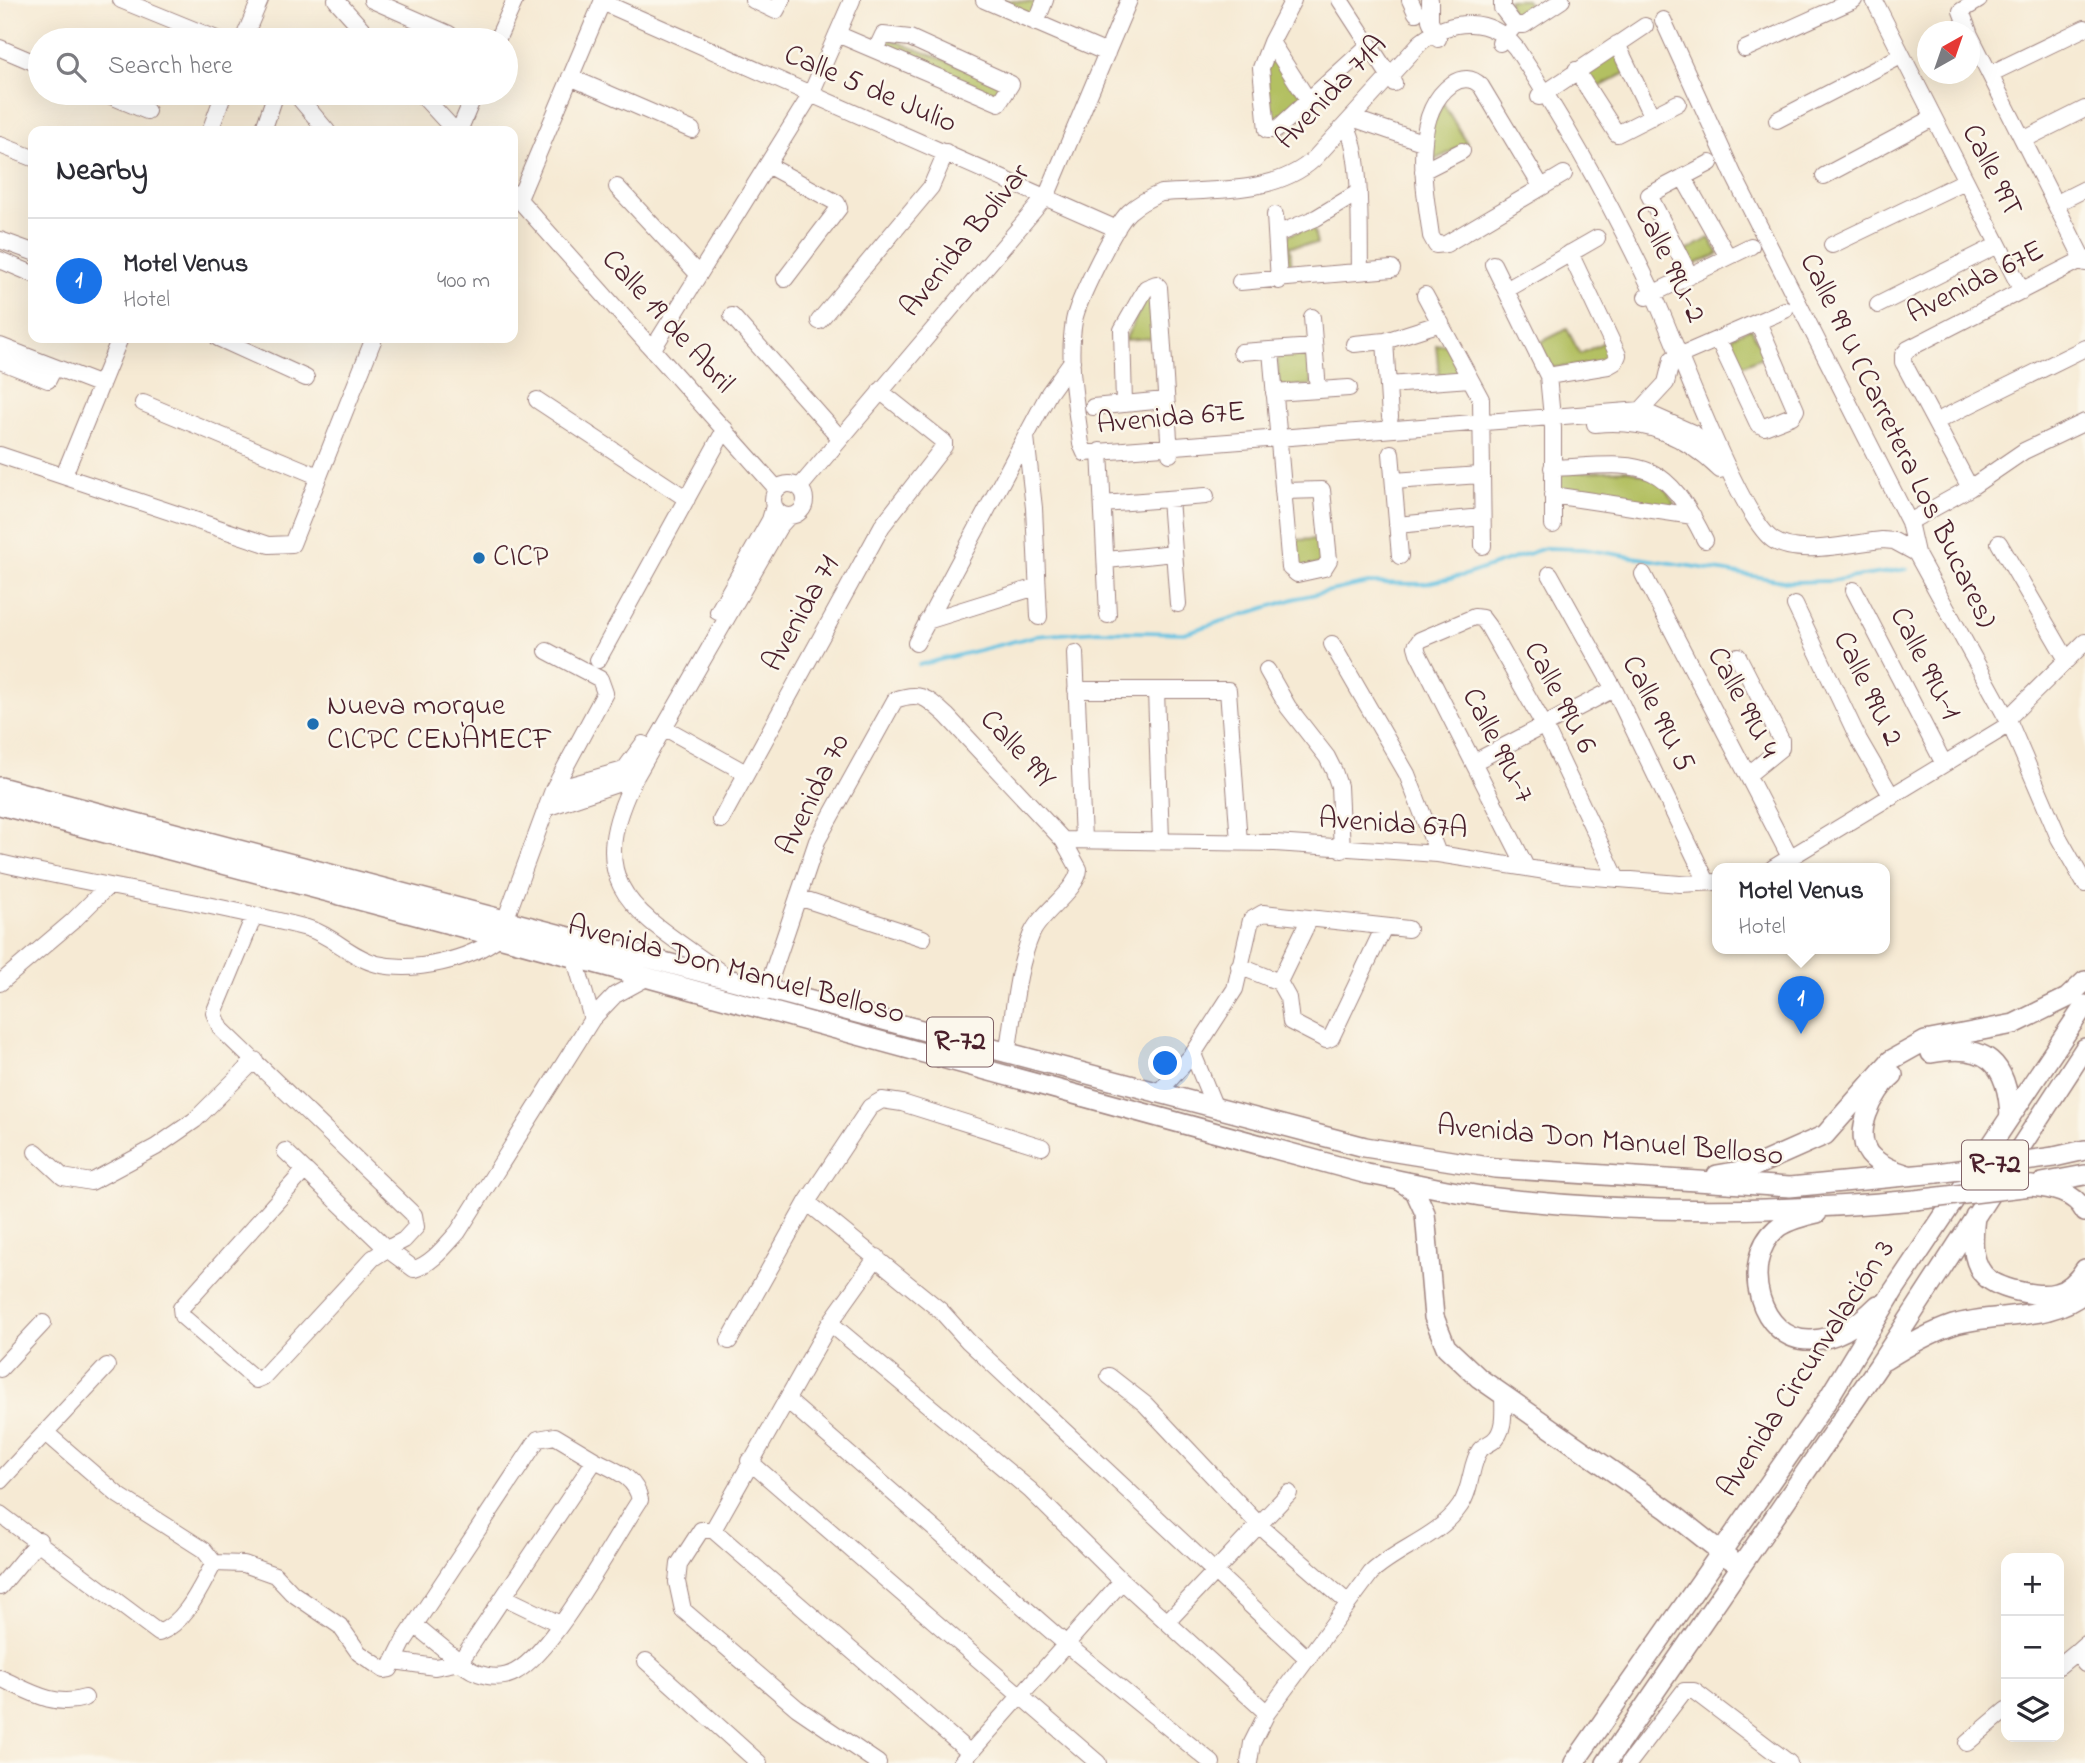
<!DOCTYPE html>
<meta charset="utf-8">
<style>
:root{--surface:#fff;--page:#f2f2f3;--text:#2b2b33;--muted:#7c7c81;--line:#e1e1e2;--accent:#1a73e8}
body{margin:0;font-family:"Indie Flower",sans-serif;background:var(--page);color:var(--text)}
.controls{position:absolute;right:21px;bottom:21px;display:grid;overflow:hidden;border-radius:14px;box-shadow:0 7px 28px #0002}
.controls button{width:63px;height:63px;display:grid;place-items:center;padding:0;border:0;border-bottom:2px solid var(--line);background:var(--surface);color:var(--text);font:35px sans-serif}
.compass{position:absolute;left:1917px;top:21px;width:63px;height:63px;border-radius:50%;background:var(--surface);box-shadow:0 7px 28px #0002;rotate:40deg}
.you{position:absolute;left:1166px;top:1064px;width:24px;height:24px;margin:-18px;border:5px solid #fff;border-radius:50%;background:#1a73e8;box-shadow:0 0 0 10px #1a73e833}
.badge{display:grid;place-items:center;width:46px;height:46px;border-radius:50%;background:var(--accent);color:#fff;font-size:23px;font-weight:700}
.pin{position:absolute;translate:-50% -58px;filter:drop-shadow(0 2px 4px #0008)}
.pin::after{content:'';position:absolute;top:37px;width:24px;height:21px;background:inherit;clip-path:polygon(0 0,100% 0,50% 100%)}
.popup{position:absolute;left:1712px;top:863px;width:178px;height:91px;box-sizing:border-box;display:grid;place-content:center;border-radius:14px;background:var(--surface);filter:drop-shadow(0 2px 5px #0005);font-size:23px;white-space:nowrap;color:var(--muted)}
.popup b{font-size:26px;color:var(--text)}
.popup::after{content:'';position:absolute;left:50%;top:100%;margin-left:-14px;border:14px solid transparent;border-top-color:var(--surface)}
.list{margin:0;padding:0;list-style:none}
h2{display:flex;justify-content:space-between;align-items:center;height:91px;margin:0;padding:0 28px;font-size:30px}
h2 small{font-size:23px;font-weight:400;color:var(--muted)}
.list li{display:grid;grid-template-columns:46px 1fr auto;gap:21px;align-items:center;box-sizing:border-box;height:126px;padding:0 28px;border-top:2px solid var(--line)}
.list b{display:block;font-size:26px;white-space:nowrap}
.list p{margin:0;font-size:23px;white-space:nowrap;color:var(--muted)}
.list em{font-size:23px;font-style:normal;color:var(--muted)}
.icon{flex:none;width:38px;height:38px;fill:none;stroke:currentColor;stroke-width:2;stroke-linecap:round;stroke-linejoin:round}
.map{position:relative;flex:none;width:2085px;height:1763px;overflow:hidden}
.search{position:absolute;background:var(--surface);box-shadow:0 7px 28px #0002;left:28px;top:28px;width:490px;height:77px;display:flex;align-items:center;gap:18px;box-sizing:border-box;padding:0 24px;border-radius:38px;color:var(--muted);font-size:26px}
.panel{position:absolute;background:var(--surface);box-shadow:0 7px 28px #0002;left:28px;top:126px;width:490px;height:217px;border-radius:14px}
.map>svg:first-child{display:block}
</style>
<div class="map">
<svg width="2085" height="1763" viewBox="0 0 2085 1763">
<rect width="100%" height="100%" fill="#fbf7ec"/>
<filter id="ink" filterUnits="userSpaceOnUse"><feTurbulence type="fractalNoise" baseFrequency=".0143" numOctaves="2"/><feDisplacementMap in="SourceGraphic" scale="14" xChannelSelector="R" yChannelSelector="G"/><feConvolveMatrix kernelMatrix="1 2 1 2 8 2 1 2 1" color-interpolation-filters="sRGB"/></filter>
<filter id="wash" filterUnits="userSpaceOnUse"><feTurbulence type="fractalNoise" baseFrequency=".00686" numOctaves="4" result="noise"/><feDisplacementMap in="SourceGraphic" scale="28" xChannelSelector="R" yChannelSelector="G"/><feGaussianBlur stdDeviation="1.57" result="paint"/><feColorMatrix in="noise" values="0 0 0 0 0 0 0 0 0 0 0 0 0 0 0 0 0 1.4 0 .05"/><feComposite in="paint" operator="in"/></filter>
<g filter="url(#wash)">
<rect width="100%" height="100%" fill="#f6ead4"/>
<path fill="#b3c062" stroke="#7e7046" stroke-width="2" d="M995,0L1039,3L1033,17Z
M1508,0H1526L1533,11L1512,18Z
M887,38L1005,83L996,98L883,48Z
M1616,52L1626,73L1594,90L1584,73Z
M1273,53L1303,96L1270,126L1266,70Z
M1443,103L1467,143L1426,165L1427,131Z
M1313,226L1317,244L1290,246L1292,273H1284L1283,237Z
M1709,238L1719,254L1691,266L1685,252Z
M1152,296L1155,338L1125,340L1146,297Z
M1751,328L1764,356L1737,368L1724,340Z
M1567,329L1580,354L1606,341L1611,350L1608,363L1552,368L1539,343Z
M1447,344L1464,375L1439,376L1436,345Z
M1309,352L1312,385L1279,387L1277,355Z
M1627,470C1649,475 1670,483 1675,508L1558,490V473Z
M1322,539L1326,563L1297,569L1292,540Z"/>
<g fill="none" stroke-linecap="round" stroke-linejoin="round">
<path stroke="#64c2e2" stroke-width="3.5" d="M919,665L1035,636L1097,631L1184,633L1297,598L1368,583L1423,584L1465,575L1545,548L1583,549L1790,582L1830,581L1907,569"/>
</g>
</g>
<g filter="url(#ink)">
<g fill="none" stroke-linecap="round" stroke-linejoin="round">
<g stroke="#a08480" stroke-width="18">
<path id="minor" d="M121,0L219,40
M336,0L372,40
M372,0L449,34
M753,0L776,11L782,0
M984,0L1107,53
M1293,0L1271,42L1261,68L1267,130H1276L1368,46
M1340,0L1394,83
M1410,0L1416,13
M1430,0V20L1438,39
M1874,0L2022,291
M602,2L1117,229
M1663,20L1735,178L1909,522L1916,553L2010,724L2059,838L2085,884
M1036,23L1045,0
M1515,25H1524L1562,0
M1969,32L1961,11L1979,0
M1969,33L2085,263
M837,34L999,103L1011,84L910,38L883,35L876,50
M243,40L260,0
M497,40L515,0
M1271,42L1308,100
M1500,43L1515,25L1502,8V0
M1617,44L1652,117
M0,48L40,65
M1745,49L1854,0
M1576,70L1617,134L1678,103
M1990,74L2085,28
M570,77L692,130
M104,93L147,111
M295,93L327,131
M420,93L455,131
M1539,97L1645,26
M1352,118L1422,142
M1777,120L1901,56
M1345,125C1363,146 1359,240 1360,271
M210,131L224,93
M263,131L276,93
M459,131L475,93
M2023,140L2085,109
M0,145L33,158
M767,165L837,203L839,208L785,279
M1423,171L1462,151
M1824,176L1933,118
M1683,177L1728,257
M1541,186L1481,86C1472,77 1462,77 1452,84C1409,115 1425,191 1431,236L1436,245L1446,244L1564,174
M617,187L699,275
M513,193L777,489
M519,199L603,0
M2055,204L2085,189
M1275,215L1279,281
M1277,234L1316,218L1359,192
M0,240L33,252
M1832,245L1965,181
M0,260L33,274
M1493,264L1548,376L1553,428V525
M1689,274L1649,195L1710,163
M1240,282L1392,269
M1506,290L1597,238
M1425,295L1481,399L1483,546
M1646,297L1751,246
M1878,305L1998,245
M732,316L840,438
M1312,317L1318,390
M819,321L931,187L946,152
M218,338L306,378
M1718,339L1758,424L1764,427L1792,416L1796,410L1758,322
M1385,341L1390,417
M1354,344L1385,341L1441,323
M0,346L101,385
M654,347L810,96L852,0
M1271,351L1290,568L1297,574L1324,568L1329,560L1322,490L1283,491
M1241,352L1314,347
M0,361L48,380L54,368
M1548,376L1608,366L1615,362L1618,355L1570,253
M1388,385L1470,379
M1274,393L1349,388
M537,400L687,499
M143,403L318,476
M1124,403L1122,330L1146,288L1156,284L1159,287L1170,454
M1093,407L1165,400
M1641,410L1666,383L1672,359L1785,310
M1935,422L2085,348
M1595,424C1646,419 1684,435 1720,470
M1026,437L1034,508L1039,617
M1100,451L1108,615
M1085,453L1081,444C1076,404 1067,362 1074,321C1077,302 1115,225 1129,212C1139,203 1149,198 1161,193C1211,189 1275,195 1314,159L1421,42C1452,18 1490,16 1516,48C1568,126 1613,208 1653,293C1675,340 1739,517 1773,540C1797,557 1852,543 1882,540L1894,541L1916,553
M1085,453L1641,410L1693,433L1722,457
M1391,453L1400,556
M0,455L269,545L292,544L374,338
M1552,468C1640,464 1662,453 1705,540
M64,475L120,338
M1394,481L1480,475
M773 500a16 16 0 1 1 32 0a16 16 0 1 1-32 0Z
M799,488L1047,195L1129,0
M1970,488L1903,362V355L1908,349L2085,258
M1552,495L1693,516
M1170,499L1178,604
M1103,504L1206,496
M1909,522L1970,488L2024,451L2085,422
M1397,525L1482,517
M1999,543L2067,660
M1107,560L1174,553
M1550,574L1614,689L1707,882
M1643,574L1791,859
M1854,590L1944,764
M1795,605L1859,740L1892,797
M718,612L770,520L774,506
M927,621L1036,587
M916,643L1049,393L1072,361
M1332,644L1407,774L1438,854
M1075,653L1083,839
M1738,656L1781,740V748L1749,774
M598,660L725,429
M1267,670L1288,707L1327,757L1334,771L1339,786L1342,850
M1076,690H1228L1239,842
M1156,690L1161,841
M2007,719L2085,642
M665,728L746,773
M1474,762L1614,689
M553,790L624,770L643,744
M546,808L626,781
M721,820L882,526L944,446V442L880,391
M1063,840L1275,843L1438,854L1571,875L1680,884L1717,882
M0,863C102,887 205,901 307,928C332,935 352,958 377,964C415,973 469,960 499,937L553,790L605,693L600,679L547,651
M1525,865L1418,653L1416,646L1420,640L1474,617L1482,618L1488,626L1545,727L1617,879
M1773,868L2010,724
M798,897L923,938
M254,916L214,1013L221,1029L414,1215L416,1227L404,1240L387,1249L285,1151
M575,959L592,1019
M1239,966L1279,982L1288,998L1291,1022L1326,1040L1331,1038L1384,927
M726,976C643,915 577,892 635,778L779,527L789,516
M1279,982L1309,920
M0,983L73,921L106,888
M766,992L817,841L895,700C921,690 928,699 947,716L1063,840L1079,869C1078,890 1042,911 1032,933C1016,970 1014,1015 1007,1054
M1193,1054L1215,1108
M1157,1094L1193,1054L1235,989L1251,920L1263,913L1408,929
M36,1152L63,1177L91,1182L156,1147L195,1120L255,1060
M305,1170L181,1308L182,1316L256,1380L263,1377L373,1258L387,1249L414,1269C432,1264 446,1245 458,1232L592,1019L615,995L648,977
M807,1202L941,1311L968,1341L1308,1659
M877,1257L830,1323L713,1530L970,1753
M830,1323L1030,1490L1122,1581L1267,1713
M729,1341L807,1202L870,1107L882,1100L902,1103L1042,1147
M0,1369L43,1323
M1109,1376L1145,1404L1260,1526L1347,1602
M787,1400L1066,1644L1212,1763
M45,1432L118,1495L204,1550L214,1563
M749,1461L1098,1763
M0,1481L107,1366
M0,1514L159,1633C187,1621 200,1588 214,1563
M713,1530H701L679,1564L677,1582L683,1610L797,1708L878,1763
M214,1563L244,1564L275,1575L292,1593L340,1626L359,1653L384,1670L390,1669L404,1641L538,1439L555,1436L595,1460
M0,1587L39,1540
M504,1597L560,1624
M1167,1622L1289,1493
M2085,1644L2076,1652L2085,1664
M395,1661L435,1667L460,1662L595,1460C614,1470 636,1477 640,1500C612,1542 555,1650 515,1672C497,1682 474,1675 460,1662L415,1625
M646,1661L759,1763
M2059,1666L2076,1652
M0,1678C29,1691 53,1708 85,1698
M1967,1743L2006,1710
M961,1763L1122,1581
M1249,1763L1252,1743L1267,1713L1371,1573C1398,1548 1439,1537 1460,1506C1472,1489 1470,1464 1480,1450C1483,1446 1489,1444 1493,1441C1506,1431 1503,1410 1503,1395
M1629,1763L1684,1691H1694L1789,1763"/>
</g>
<g stroke="#a08480" stroke-width="22">
<path id="major" d="M0,787L1365,1147L1495,1168L1790,1187L1937,1173
M0,805L499,937L1367,1174C1407,1181 1448,1192 1488,1197C1629,1214 1774,1213 1915,1200
M1931,1053C1986,1042 2008,1062 2010,1117
M1893,1075C1874,1090 1849,1137 1873,1158C1883,1167 1896,1171 1908,1175
M2054,1157L2085,1150
M1717,1175L1746,1170L1825,1135L1891,1060L1925,1041L2014,1024L2067,998L2085,981
M1400,1181L1415,1191L1425,1213L1434,1317L1446,1347L1479,1378L1668,1510L1730,1559
M2042,1183L2085,1175
M2031,1186C2051,1188 2075,1192 2085,1212
M1817,1213C1805,1216 1786,1220 1776,1229C1739,1261 1759,1343 1812,1340C1837,1339 1861,1322 1878,1305
M1975,1216C1973,1235 1970,1257 1983,1274C1995,1289 2038,1298 2056,1293C2069,1290 2078,1280 2085,1269
M1885,1360C1907,1346 1929,1333 1953,1325C1995,1312 2050,1322 2085,1292
M1574,1763L1826,1402L1894,1290L2085,1005
M1606,1763L1879,1365L2085,1048"/>
</g>
<use href="#minor" stroke="#fff" stroke-width="16"/>
<use href="#major" stroke="#fff" stroke-width="19"/>
<g stroke="#a08480" stroke-width="22" stroke-linecap="butt">
<path id="major-bridge" d="M1937,1173L2054,1157
M1915,1200L2031,1186"/>
</g>
<use href="#major-bridge" stroke="#fff" stroke-width="19"/>
</g>
</g>
<g fill="#1f6fb2" stroke="#fbf7ec" stroke-width="2.5">
<circle cx="479" cy="558" r="7"/>
<circle cx="313" cy="724" r="7"/>
</g>
<g text-anchor="middle" dominant-baseline="central" stroke-width="5" stroke-linejoin="round" paint-order="stroke">
<g fill="#fbf7ec" stroke="#7f6065" stroke-width="2">
<rect x="927" y="1017.5" width="66" height="49" rx="5"/>
<rect x="1962" y="1140.5" width="66" height="49" rx="5"/>
</g>
<g font-size="28" font-weight="bold" fill="#4a1f2b">
<text x="960" y="1042">R-72</text>
<text x="1995" y="1165">R-72</text>
</g>
<g font-size="30" fill="#4a1f2b" stroke="#fbf7ec">
<text transform="translate(870 90) rotate(23)">Calle 5 de Julio</text>
<text transform="translate(1332 93) rotate(-46)">Avenida 71A</text>
<text transform="translate(1991 171) rotate(63)">Calle 99T</text>
<text transform="translate(966 241) rotate(-51)">Avenida Bolivar</text>
<text transform="translate(1669 264) rotate(64)">Calle 99U-2</text>
<text transform="translate(1976 283) rotate(-27)">Avenida 67E</text>
<text transform="translate(667 322) rotate(48)">Calle 19 de Abril</text>
<text transform="translate(1171 419) rotate(-5)">Avenida 67E</text>
<text transform="translate(1897 441) rotate(64)">Calle 99 U (Carretera Los Bucares)</text>
<text transform="translate(802 614) rotate(-61)">Avenida 71</text>
<text transform="translate(1924 664) rotate(63)">Calle 99U-1</text>
<text transform="translate(1867 689) rotate(64)">Calle 99U 2</text>
<text transform="translate(1559 698) rotate(62)">Calle 99U 6</text>
<text transform="translate(1742 703) rotate(62)">Calle 99U 4</text>
<text transform="translate(1657 714) rotate(63)">Calle 99U 5</text>
<text transform="translate(1497 746) rotate(63)">Calle 99U-7</text>
<text transform="translate(1017 750) rotate(47)">Calle 99Y</text>
<text transform="translate(814 795) rotate(-64)">Avenida 70</text>
<text transform="translate(1393 825) rotate(4)">Avenida 67A</text>
<text transform="translate(736 971) rotate(15)">Avenida Don Manuel Belloso</text>
<text transform="translate(1610 1142) rotate(5)">Avenida Don Manuel Belloso</text>
<text transform="translate(1807 1369) rotate(-57)">Avenida Circunvalación 3</text>
</g>
<g font-size="30" fill="#4a1f2b" stroke="#fbf7ec" text-anchor="start">
<text x="493" y="558">CICP</text>
<text x="327" y="707">Nueva morgue<tspan x="327" dy="34">CICPC CENAMECF</tspan></text>
</g>
</g>
</svg>
<div class="controls">
<button>+</button>
<button>−</button>
<button><svg class="icon" aria-label="layers" viewBox="0 0 24 24"><path d="M12 4l9 5-9 5-9-5zM3 14l9 5 9-5"/></svg></button>
</div>
<svg class="compass" viewBox="-18 -18 36 36"><path d="M0-13l5 13h-10z" fill="#e53935"/><path d="M0 13l5-13h-10z" fill="#7c7c81"/></svg>
<div class="you"></div>
<div class="pin badge" style="left:1801px;top:1034px">1</div>
<div class="popup"><b>Motel Venus</b>Hotel</div>
<div class="search"><svg class="icon" aria-label="search" viewBox="0 0 24 24"><circle cx="10" cy="10" r="6"/><path d="M15 15l6 6"/></svg>Search here</div>
<section class="panel">
<h2>Nearby<small></small></h2>
<ul class="list">
<li><span class="badge">1</span><div><b>Motel Venus</b><p>Hotel</p></div><em>400 m</em></li>
</ul>
</section>
</div>
